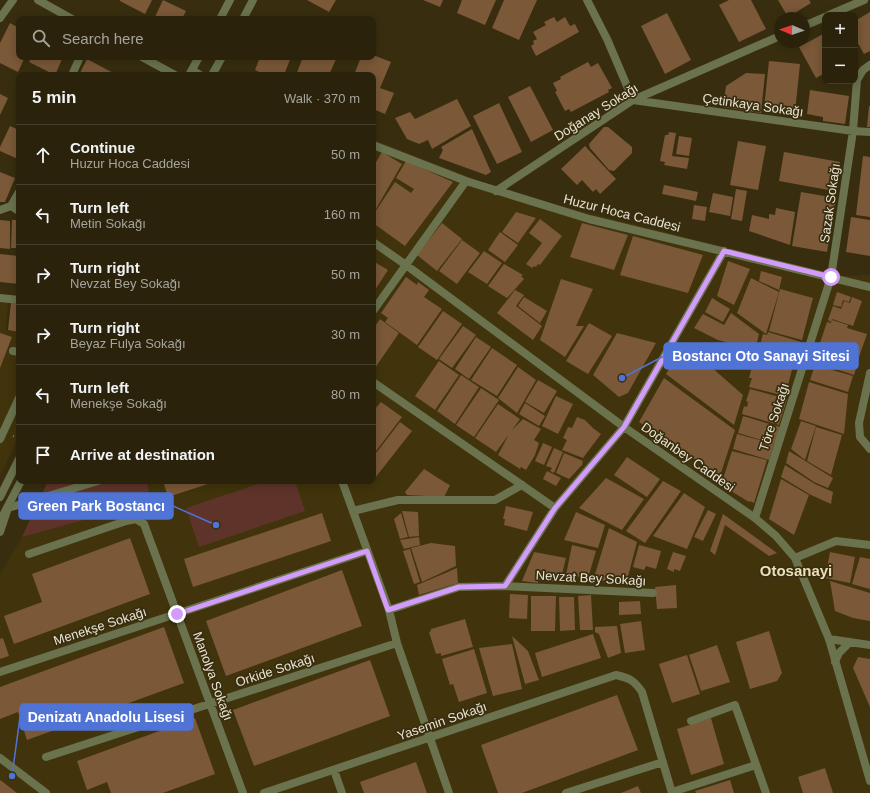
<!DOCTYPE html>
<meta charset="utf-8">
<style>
:root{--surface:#2a220b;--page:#362f19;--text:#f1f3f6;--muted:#a5a49d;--line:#463f2c}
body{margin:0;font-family:Arial,sans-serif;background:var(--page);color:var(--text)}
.controls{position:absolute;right:12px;top:12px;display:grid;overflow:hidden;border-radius:8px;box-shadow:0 2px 10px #0003}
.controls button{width:36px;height:36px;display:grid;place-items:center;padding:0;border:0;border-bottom:1px solid var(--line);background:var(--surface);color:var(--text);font:20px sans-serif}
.compass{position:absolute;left:774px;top:12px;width:36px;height:36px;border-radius:50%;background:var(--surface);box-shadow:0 2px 10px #0003;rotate:272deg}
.stop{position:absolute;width:12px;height:12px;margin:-9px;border:3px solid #d39cfc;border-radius:50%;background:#fff}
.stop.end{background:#d39cfc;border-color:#fff;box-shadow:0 1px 4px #0008}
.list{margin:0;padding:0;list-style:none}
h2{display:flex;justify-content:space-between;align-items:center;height:52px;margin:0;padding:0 16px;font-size:17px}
h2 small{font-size:13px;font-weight:400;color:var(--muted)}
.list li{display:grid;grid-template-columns:26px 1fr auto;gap:12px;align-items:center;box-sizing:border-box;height:60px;padding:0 16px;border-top:1px solid var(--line)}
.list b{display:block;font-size:15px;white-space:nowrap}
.list p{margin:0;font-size:13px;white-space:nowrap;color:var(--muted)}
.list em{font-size:13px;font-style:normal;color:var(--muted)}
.icon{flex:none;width:22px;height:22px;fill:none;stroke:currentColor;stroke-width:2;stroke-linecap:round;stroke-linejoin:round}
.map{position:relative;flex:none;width:870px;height:793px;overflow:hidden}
.search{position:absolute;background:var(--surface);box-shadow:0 2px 10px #0003;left:16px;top:16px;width:360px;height:44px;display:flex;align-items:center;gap:10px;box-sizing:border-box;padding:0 14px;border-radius:8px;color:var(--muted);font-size:15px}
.panel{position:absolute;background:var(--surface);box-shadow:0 2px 10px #0003;left:16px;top:72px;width:360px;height:412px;border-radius:8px}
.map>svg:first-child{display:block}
</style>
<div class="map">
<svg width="870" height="793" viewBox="0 0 870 793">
<rect width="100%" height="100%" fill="#382e0f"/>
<path fill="#41340c" d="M373,139L510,193L841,276L870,275V793H0V574L22,537L48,481H373Z
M0,298L9,299L5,330L19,332V435L0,476Z"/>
<path fill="#5e342a" d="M48,481H146L152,501L22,537Z
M267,481H295L305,511L199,547L186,508Z"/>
<path fill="#7a5838" d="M120,0H152L145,14L120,1Z
M163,0L186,11L182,19H154Z
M307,0H336L329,12Z
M423,0H443L440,7Z
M462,0H496L485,25L457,13Z
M504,0H537L519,40L492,28Z
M729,0H751L766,29L739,42L719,5Z
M778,0H809L811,3L788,17Z
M870,12V51L864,54L855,38V21Z
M667,13L691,60L665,74L641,26Z
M554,17L557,22L565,17L570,26L575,24L579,32L536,56L531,46L534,44L533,41L537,39L533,32L546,25L544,22Z
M10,23L19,28V57H25L18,72L0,63V43Z
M825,33V73L816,78L799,47Z
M373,55L391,62L380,88L394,93L385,114L373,109V75H354L361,57H373Z
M32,57H63L55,75L29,62Z
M260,57H291L284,75H265L255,70Z
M303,57H337L329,75H296Z
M87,59L117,75H79Z
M769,61L800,64L795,112L764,108Z
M588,62L591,67L598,63L612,88L608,90L609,92L571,112L569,109L565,111L555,92L557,91L553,83L561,79L560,77Z
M746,73L765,74L761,113L723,107L726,86Z
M530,86L553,130L531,142L508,97Z
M810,90L849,96L845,124L823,121V117L807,114Z
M0,94L8,98L0,115Z
M457,99L471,126L432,149L428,140L419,144L407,139L395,118L410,112L415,119Z
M499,103L522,152L497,164L473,116Z
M869,106H870V127H867Z
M10,126L19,130L18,159L0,151V147Z
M604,127H608L632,147V153L614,171L609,170L590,148L589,144Z
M472,129L491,172L486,175L439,158L443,150L441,147Z
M669,132L676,133L672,156L689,158L687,169L664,165L665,162L660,161L665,135H668Z
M679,136L692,138L689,156L676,154Z
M738,141L766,146L758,190L730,185Z
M585,146L616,179L600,194L596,189L593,192L582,180L577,185L561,169Z
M382,152L402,164L373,214V162L375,164Z
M784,152L840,162L834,191L779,181Z
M863,156L870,157V217L856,215Z
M406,161L453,182L405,246L373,223V215L395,182L411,193L414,189L396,178Z
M0,172L15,178L5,202H0Z
M664,185L698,192L696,201L662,194Z
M736,189L747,191L742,221L731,219Z
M801,192L836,198L827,252L792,246Z
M713,193L733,197L730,216L709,212Z
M694,205L707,207L705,221L692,219Z
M776,208L795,212L790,245L749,231L752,215L769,219V214L775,215Z
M516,212L536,218L518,243L502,232Z
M851,217L870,220V256L846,252Z
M540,219L562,236L540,265L538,264L536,267L534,266L532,268L526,264L542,243L529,233Z
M0,220L10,221V249L0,248Z
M12,220H19V248H11Z
M442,223L462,239L437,271L417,255Z
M582,223L628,235L614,270L570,257Z
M500,232L518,245L505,262L488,250Z
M633,236L703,255L688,293L620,275Z
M462,240L480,253L457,284L439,271Z
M484,251L502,263L487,284L468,272Z
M0,254L19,256V284L0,282Z
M373,261L388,270L373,293Z
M728,261L750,269L734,305L717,296Z
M504,264L523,275L521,276L524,279L507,298L488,286Z
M761,271L782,277L779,290L759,281Z
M406,277L417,285L418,282L429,290L424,297L442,309L417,345L385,322L388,318L381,313Z
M751,278L779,292L766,334L737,313Z
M561,279L593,289L576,326H584L565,357L540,340Z
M780,289L813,298L802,340L769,331Z
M515,290L524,295L516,306L542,326L533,340L497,313Z
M837,292L851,297L849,302L843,300L841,307L833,305Z
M524,297L547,311L540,323L518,306Z
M852,297L862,301L853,326L832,319L831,322L828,320L833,306L841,309L844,301L850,303Z
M712,298L730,309L723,322L705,312Z
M11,303L19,304V332L8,330Z
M443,311L462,324L437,360L418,347Z
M731,313L759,334L755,350L718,340L694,328L703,314L724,325Z
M380,319L399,333L375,368L373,367V329Z
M832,320L848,325L847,328L867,334L858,360L819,346L827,322L831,323Z
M589,323L612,336L588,374L566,361Z
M463,326L476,335L452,368L439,359Z
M768,332L801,342L794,367L793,366L785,396L749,387L752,378H749L752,367H754L757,357L790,366L757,356L763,334L767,335Z
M0,333L12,337L0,368Z
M617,333L656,343L628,393L619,397L593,375Z
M476,337L491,347L469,379L455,369Z
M685,344L743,395L734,425L666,374Z
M492,348L517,365L497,396L471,380Z
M821,350L858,362L854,375L817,363Z
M439,361L459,375L435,410L415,396Z
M815,365L853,376L848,392L810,380Z
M518,367L536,380L517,413L498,398Z
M461,375L479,387L455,424L437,411Z
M664,378L735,430L720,476L639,422Z
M538,380L557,391L544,413L525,402Z
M809,382L848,394L844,434L799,419Z
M481,388L499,400L474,437L456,425Z
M750,389L787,399L779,425L742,414L744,406L747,407L748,402L746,401Z
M556,396L573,404L558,434L542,426Z
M381,402L402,417L373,455V411Z
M525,403L545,416L539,426L519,414Z
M498,404L520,419L496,452L475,438Z
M743,416L780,427L775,444L738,433Z
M577,417L585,420L594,429L601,434L583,458L562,450L567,440L563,438L568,427L572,428Z
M523,419L541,429L534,440L539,443L535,455L526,470L521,467L520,469L498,455L510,432Z
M801,421L816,426L805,460L791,449Z
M400,422L412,431L375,478L373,476V457Z
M816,427L842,435L831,475L807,461Z
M737,434L774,444L769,460L733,449Z
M543,443L552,447L544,465L535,461Z
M554,448L563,452L554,473L550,471L552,468L546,466Z
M732,451L767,460L754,503L750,501L749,502L721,485Z
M789,451L833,478L828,488L814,482L786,463Z
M564,453L583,461L582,465L569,479L556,473Z
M627,457L660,479L647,497L614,475Z
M785,465L815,484L833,492L831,504L811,495L781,477Z
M424,469L446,483L450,485L444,497L407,495L405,492Z
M547,471L561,478L556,486L543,479Z
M606,478L644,499L622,530L579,508Z
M781,479L809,495L794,535L769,519Z
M163,481H217L168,497Z
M663,481L681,491L645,543L626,531Z
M684,493L705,507L687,549L653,536Z
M506,506L533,512L527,531L504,525L505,519H503Z
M708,510L716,514L703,541L694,537Z
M402,511L418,512L419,536L409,537Z
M576,512L605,525L598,548L564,540Z
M322,513L331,541L193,587L184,559Z
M401,513L408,537L400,539L394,519Z
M723,514L777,553L769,556L725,525L715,555L710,551Z
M609,528L637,542L627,580L593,581Z
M419,537L420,545L404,549L400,540Z
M130,538L150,594L14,644L4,616L42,602L32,574Z
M431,543L455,546L456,566L422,582L411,548Z
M572,545L596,551L588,578L566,575Z
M639,545L661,551L656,569L646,566L644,570L633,567Z
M410,549L420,582L414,584L403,551Z
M534,552L566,558L560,582L538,580V583L522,581Z
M673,552L686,556L680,571L674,569V572L667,569Z
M830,552L855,557L850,583L825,578Z
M860,557L870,559V589L852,584Z
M457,568L458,583L419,595L417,585Z
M342,570L362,626L226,676L206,621Z
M830,581L870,593V621L853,618L835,611Z
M676,585L677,608L657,609L655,587Z
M510,594L528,595L527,619L509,618Z
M591,595L593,630H580L578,596Z
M531,596H556L555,631H531Z
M559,597H574L575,630L560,631Z
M640,601L641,614L619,615V602Z
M465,619L473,647L441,656V653L436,654L429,632L431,631V629Z
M641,621L645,650L625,653L620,624Z
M617,626L621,653L608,658L599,634L595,632V627Z
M164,627L184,683L27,740L18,712L0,719V687Z
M769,631L782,673L777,681L750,689L736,642Z
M593,634L601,658L542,677L535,653Z
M512,636L528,651L539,680L525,684Z
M3,638L9,656L0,659V639Z
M512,644L522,689L493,696L479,648Z
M717,645L730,682L701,691L689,655Z
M474,649L487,693L459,702L453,684L450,685L442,659Z
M687,655L700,694L672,703L659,664Z
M858,657L870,659V707L853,668Z
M370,660L390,716L254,766L233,710Z
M617,695L638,750L522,793H498L481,745Z
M195,718L215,774L163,793H111L107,782L87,790L77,761Z
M711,718L724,764L691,775L677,729Z
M416,762L427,793H364L360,782Z
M825,768L833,793H803L798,777Z
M0,780L3,782L17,793H0Z
M730,780L734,793H696L695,791Z
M638,786L641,793H621Z"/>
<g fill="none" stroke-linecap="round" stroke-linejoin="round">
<path stroke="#867d64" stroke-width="2.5" stroke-dasharray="1 3" stroke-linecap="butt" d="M13,436L19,439"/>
<path stroke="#6a734e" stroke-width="8" d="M11,206L17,210H19
M13,351L19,352
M0,439L19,398
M353,511L398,500H495L522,485
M0,532L8,508L98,481
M691,721L735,705L766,793
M672,792L756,765"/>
<path stroke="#6a734e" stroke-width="8" d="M38,0L72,19
M587,0L607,39L633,100L853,131L870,132
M829,15L864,0
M0,18L13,0
M804,26L825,17
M142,57L175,75
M72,75L80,57
M373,145L466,181L589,219L870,287
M496,191L633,100L780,36
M0,210L11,206L19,192
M373,242L406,265L624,427L755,518L776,536L795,558L829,639L870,781
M0,298L19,300
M373,311L466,181
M870,373L859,423L860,437L870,449
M373,382L555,508
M342,481L389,610L397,643L449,793
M755,518L831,277L853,131L857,80L863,70L870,65
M29,554L126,521L136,519L144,524L243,793
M795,558L836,541L870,545
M505,586L555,508L624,427L724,251
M389,610L459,587L505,586L653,593
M829,639L870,645
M835,662L839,653L850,642
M0,672L367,551
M46,757L397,643
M0,758L46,793
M334,770L342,793
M264,793L616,675C629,678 634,680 642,692L672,793
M566,793L663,762"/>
<path stroke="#6a734e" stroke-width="8" d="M220,19L230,0
M243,19L253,0
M192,70L200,75
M189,75L199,57
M212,75L222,57
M0,497L19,459
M0,521L21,481"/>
</g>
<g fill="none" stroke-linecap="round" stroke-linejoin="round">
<path stroke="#d39cfc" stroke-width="5" d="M177,614L367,551L388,610L459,587L505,586L555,508L624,427L724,251L831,277"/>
</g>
<g text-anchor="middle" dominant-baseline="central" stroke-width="3.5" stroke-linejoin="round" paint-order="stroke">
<g font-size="13" fill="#e9e3d1" stroke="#382e0f">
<text transform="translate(753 105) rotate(8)">Çetinkaya Sokağı</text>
<text transform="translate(596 112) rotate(-32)">Doğanay Sokağı</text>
<text transform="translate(830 203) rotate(-82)">Sazak Sokağı</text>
<text transform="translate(622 213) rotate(14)">Huzur Hoca Caddesi</text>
<text transform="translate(774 417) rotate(-72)">Töre Sokağı</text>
<text transform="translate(688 457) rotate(35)">Doğanbey Caddesi</text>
<text transform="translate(591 578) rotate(3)">Nevzat Bey Sokağı</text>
<text transform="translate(100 626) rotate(-18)">Menekşe Sokağı</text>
<text transform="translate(275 670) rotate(-18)">Orkide Sokağı</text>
<text transform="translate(213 676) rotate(70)">Manolya Sokağı</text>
<text transform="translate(442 721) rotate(-19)">Yasemin Sokağı</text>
</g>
<g font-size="15" font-weight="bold" fill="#ecdfbc" stroke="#382e0f">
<text x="796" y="570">Otosanayi</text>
</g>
</g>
<path fill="none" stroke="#5073d6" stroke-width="1.5" d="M622 378L664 356M216 525L173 506M12 776L20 717"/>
<g fill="#5073d6" stroke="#382e0f" stroke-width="1.5">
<circle cx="622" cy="378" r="4"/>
<circle cx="216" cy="525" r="4"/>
<circle cx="12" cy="776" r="4"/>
</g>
<g fill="#5073d6" stroke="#5073d6" stroke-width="1.5">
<rect x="664" y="343" width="194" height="26" rx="4"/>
<rect x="19" y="493" width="154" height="26" rx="4"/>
<rect x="20" y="704" width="173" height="26" rx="4"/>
</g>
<g font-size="14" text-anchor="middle" font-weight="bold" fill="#fff">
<text x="761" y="361">Bostancı Oto Sanayi Sitesi</text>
<text x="96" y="511">Green Park Bostancı</text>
<text x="106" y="722">Denizatı Anadolu Lisesi</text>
</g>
</svg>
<div class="controls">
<button>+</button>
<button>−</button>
</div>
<svg class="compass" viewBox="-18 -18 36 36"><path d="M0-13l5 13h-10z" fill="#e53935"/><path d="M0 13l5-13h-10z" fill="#a5a49d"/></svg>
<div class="stop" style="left:831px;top:277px"></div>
<div class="stop end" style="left:177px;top:614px"></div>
<div class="search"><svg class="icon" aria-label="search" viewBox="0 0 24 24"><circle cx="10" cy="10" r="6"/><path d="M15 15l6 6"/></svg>Search here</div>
<section class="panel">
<h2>5 min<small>Walk · 370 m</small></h2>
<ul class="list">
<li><svg class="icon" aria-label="ahead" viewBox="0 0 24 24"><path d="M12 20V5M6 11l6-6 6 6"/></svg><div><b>Continue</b><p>Huzur Hoca Caddesi</p></div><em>50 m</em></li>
<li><svg class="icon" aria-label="left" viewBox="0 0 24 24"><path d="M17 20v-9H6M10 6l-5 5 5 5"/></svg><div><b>Turn left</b><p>Metin Sokağı</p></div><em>160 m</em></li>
<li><svg class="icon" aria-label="right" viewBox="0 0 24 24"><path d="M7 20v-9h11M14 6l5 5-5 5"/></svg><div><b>Turn right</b><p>Nevzat Bey Sokağı</p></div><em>50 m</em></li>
<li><svg class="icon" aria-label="right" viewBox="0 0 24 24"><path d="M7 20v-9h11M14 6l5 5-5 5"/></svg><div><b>Turn right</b><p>Beyaz Fulya Sokağı</p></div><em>30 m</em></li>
<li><svg class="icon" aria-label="left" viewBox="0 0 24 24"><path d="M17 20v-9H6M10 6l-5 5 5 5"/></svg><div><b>Turn left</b><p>Menekşe Sokağı</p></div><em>80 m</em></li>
<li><svg class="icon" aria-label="arrive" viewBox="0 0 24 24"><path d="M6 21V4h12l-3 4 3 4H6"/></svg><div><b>Arrive at destination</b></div></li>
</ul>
</section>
</div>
